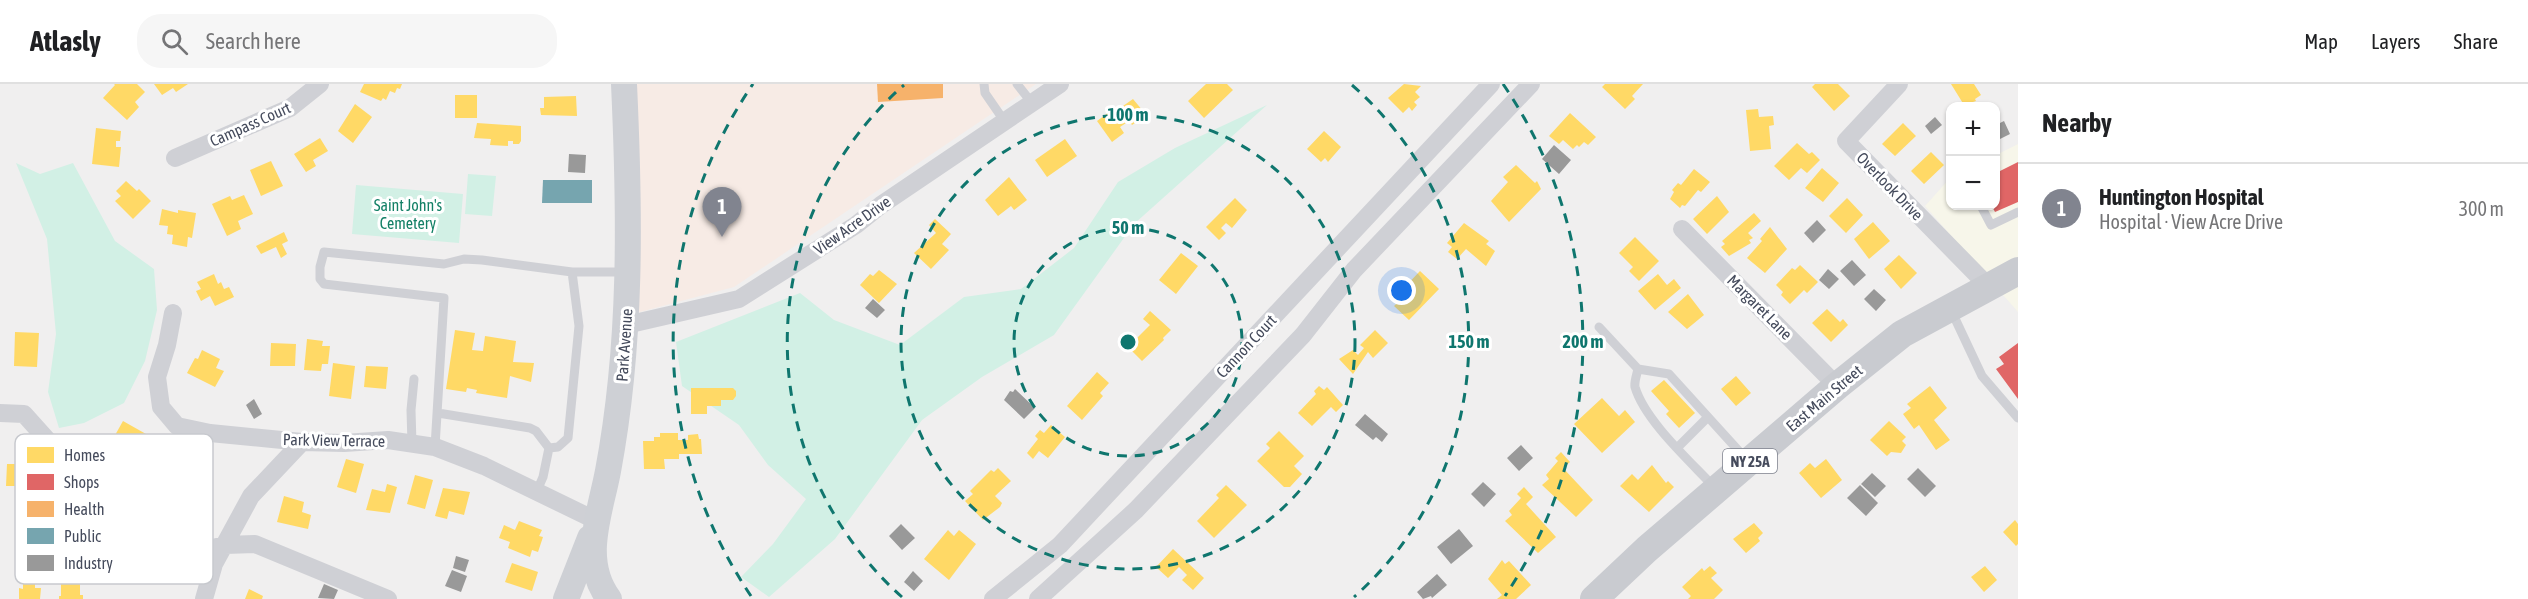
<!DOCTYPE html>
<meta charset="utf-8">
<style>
:root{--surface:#fff;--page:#f6f6f6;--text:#202124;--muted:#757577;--line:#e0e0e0;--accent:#81848f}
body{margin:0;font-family:"Asap Condensed",sans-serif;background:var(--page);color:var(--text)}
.controls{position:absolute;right:18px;top:18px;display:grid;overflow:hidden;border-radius:12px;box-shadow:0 2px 4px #0004}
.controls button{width:54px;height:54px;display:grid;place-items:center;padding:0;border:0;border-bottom:2px solid var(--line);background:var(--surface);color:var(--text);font:30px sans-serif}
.you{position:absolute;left:1402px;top:207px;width:21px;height:21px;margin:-15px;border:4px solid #fff;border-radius:50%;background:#1a73e8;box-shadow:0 0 0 9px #1a73e833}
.badge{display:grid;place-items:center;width:39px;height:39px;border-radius:50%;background:var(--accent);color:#fff;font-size:20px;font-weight:700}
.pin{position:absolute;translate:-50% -50px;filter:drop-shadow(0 2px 3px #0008)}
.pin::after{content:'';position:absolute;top:32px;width:21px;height:18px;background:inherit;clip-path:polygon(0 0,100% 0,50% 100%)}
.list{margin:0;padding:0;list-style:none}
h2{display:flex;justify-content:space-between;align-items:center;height:78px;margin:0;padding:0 24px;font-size:26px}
h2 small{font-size:20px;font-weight:400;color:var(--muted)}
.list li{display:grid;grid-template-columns:39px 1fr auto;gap:18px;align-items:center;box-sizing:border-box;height:90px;padding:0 24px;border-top:2px solid var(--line)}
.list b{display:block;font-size:22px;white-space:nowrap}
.list p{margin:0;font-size:20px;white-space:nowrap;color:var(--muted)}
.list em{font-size:20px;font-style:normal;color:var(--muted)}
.icon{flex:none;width:33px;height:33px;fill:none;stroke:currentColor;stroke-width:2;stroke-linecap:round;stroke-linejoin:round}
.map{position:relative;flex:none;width:2018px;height:515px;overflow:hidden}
header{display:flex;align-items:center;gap:36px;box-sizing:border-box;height:84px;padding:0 30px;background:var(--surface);border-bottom:2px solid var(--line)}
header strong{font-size:28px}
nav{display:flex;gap:33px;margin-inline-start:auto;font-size:21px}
.search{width:420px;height:54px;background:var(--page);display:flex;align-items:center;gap:15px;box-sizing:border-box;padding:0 21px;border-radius:24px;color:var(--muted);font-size:22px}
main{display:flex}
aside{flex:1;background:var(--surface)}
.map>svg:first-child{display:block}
</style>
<header>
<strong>Atlasly</strong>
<div class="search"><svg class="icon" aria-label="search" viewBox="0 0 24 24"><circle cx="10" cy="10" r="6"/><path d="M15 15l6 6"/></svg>Search here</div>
<nav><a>Map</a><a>Layers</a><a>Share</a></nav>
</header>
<main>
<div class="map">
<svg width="2018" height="515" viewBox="0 0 2018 515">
<rect width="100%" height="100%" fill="#f0efef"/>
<path fill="#f7f6ea" d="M2018,60V228L1925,122L1950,94V122H1996V71Z"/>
<path fill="#f7ebe5" d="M632,0H1036L734,203L636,229Z"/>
<path fill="#d2f0e5" d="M1267,21L1134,140L1054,251L982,293L922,336L835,455L769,513L741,493L773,460L806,415L768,381L739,341L682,302L676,258L800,209L834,236L900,261L964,213L1021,205L1074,164L1118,98L1175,64Z
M16,79L40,90L73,79L115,157L154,185L157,226L145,277L124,319L84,339L59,344L48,308L56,250L47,155Z
M468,90L496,92L492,132L465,130Z
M356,101L463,110L459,159L352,150Z"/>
<path fill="#ffd966" d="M114,0H137L145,8L135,18L139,23L127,36L103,14L115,1Z
M154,0H188L176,8L173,4L162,11Z
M364,0H402L400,5L397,4L395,9L390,7L386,16L383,14L381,17L360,8Z
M1206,0H1227L1233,6L1204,34L1188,17Z
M1404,0L1421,2L1415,8L1420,13L1414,18L1417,21L1412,27L1409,23L1403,29L1388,14Z
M1605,0H1643L1632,12L1635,15L1625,25L1602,3Z
M1815,0H1838L1850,12L1834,27L1812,3Z
M1951,0H1974L1981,11L1975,15L1976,17L1964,21Z
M455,11H477V34H455Z
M576,12L577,32L541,31L540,24H544V13Z
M1133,15L1143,27L1135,33L1138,37L1132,41L1129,37L1120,43L1124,49L1112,58L1097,37L1108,29L1110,31Z
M355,20L372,33L353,59L338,47Z
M1758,25L1759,33L1773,32L1774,41L1769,42L1771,65L1750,67L1746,26Z
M1570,29L1596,53L1588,61L1584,58L1579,63L1577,61L1573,65L1563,56L1559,60L1549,52Z
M477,39L521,42V57L519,60H513V57H508V62L490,61L491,55L474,54Z
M1903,39L1916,52L1895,72L1882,60Z
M96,44L121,47L120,57H116V63H121L119,83L92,80Z
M1324,47L1341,63L1328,78L1325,74L1321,78L1307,65Z
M320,54L328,67L313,76L316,82L306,88L294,70Z
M1065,55L1077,72L1047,93L1035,76Z
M1797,59L1809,70L1812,68L1820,76L1807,89L1801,84L1789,96L1774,82Z
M1931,68L1944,81L1924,100L1911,87Z
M271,77L283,102L261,112L250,86Z
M1516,81L1535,99L1537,97L1541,105L1509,138L1491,117L1508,98L1503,93Z
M1822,84L1839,99L1823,118L1805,104Z
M1694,85L1710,98L1701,108L1698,106L1685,122L1682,121L1680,124L1670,115L1674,108L1672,106L1678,99L1681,101Z
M1009,93L1027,116L1014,126L1011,122L998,132L985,116Z
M126,97L137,107L139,105L151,117L133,135L115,117L121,112L116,107Z
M244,111L253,130L238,137L241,145L227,152L212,120L230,112L232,116Z
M1717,112L1729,128L1707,150L1693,135Z
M1235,114L1247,126L1232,144L1226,139L1221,144L1226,149L1219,156L1206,143Z
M1847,114L1863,131L1846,149L1829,132Z
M162,125L178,129V126L196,129L192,154L188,153L187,163L172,160L173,151L167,150L168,142L159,141Z
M1754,129L1761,137L1748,149L1753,154L1749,156L1751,159L1729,172L1721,163L1725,160L1722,157Z
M935,135L951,150L942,160L949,166L931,185L914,169L936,149L929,141Z
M1873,138L1890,157L1869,175L1854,155Z
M1464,139L1489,157L1486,160L1495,167L1486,182L1466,165L1457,175L1448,168L1452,163L1447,159Z
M1770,143L1787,165L1765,189L1747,174L1762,157L1760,155Z
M284,148L288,157L282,160L287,170L281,174L276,163L261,170L256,162Z
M1635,153L1659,177L1639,197L1629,187L1633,183L1619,169Z
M1181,169L1198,182L1176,210L1159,196Z
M1899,171L1917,189L1901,205L1884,185Z
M1800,181L1818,198L1807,209L1804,206L1790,220L1781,211L1783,208L1776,201L1792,184L1795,186Z
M879,186L897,200L879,219L860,201L870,190L873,192Z
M1420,187L1439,205L1409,236L1394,222L1408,209L1403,205Z
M214,190L218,200L221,198L224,205L229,203L234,213L215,222L210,212L201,217L196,207L201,205L197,198Z
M1658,190L1667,201L1674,195L1681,204L1655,226L1638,207Z
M1688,210L1704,231L1687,245L1668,228Z
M1827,225L1840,238L1843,235L1848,241L1831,258L1812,239Z
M1150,227L1171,246L1163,254L1164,256L1142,277L1128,263L1150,241L1143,235Z
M455,246L475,249L472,266L483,267L485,252L516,257L513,278L534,279L531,298L510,292L507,314L476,309L477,306L467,304L466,308L446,305Z
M1375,246L1388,259L1373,274L1368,268L1353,290L1339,275L1353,266L1358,271L1364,264L1360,261Z
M15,248L39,249L37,283L14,282Z
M307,255L323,257L322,262H330L328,280H322L321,287L304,286Z
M271,259L296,260L295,282H270Z
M202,266L220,275L216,284L224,287L215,303L187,289L195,274L198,275Z
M333,279L355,282L351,315L329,312Z
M366,282L388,283L386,305L364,303Z
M1097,288L1109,299L1100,309L1103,312L1082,336L1067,322Z
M1736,292L1751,309L1736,322L1721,305Z
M1664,296L1695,329L1679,344L1666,330L1669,327L1651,307Z
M1319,302L1324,306L1327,303L1343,321L1336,328L1331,323L1312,342L1298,329L1316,310L1314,307Z
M1930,302L1947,324L1934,336L1950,356L1936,366L1919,341L1914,345L1903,330L1911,324L1907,320Z
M691,304H733L736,307V312L733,316H721V322H707V330H691Z
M1602,314L1619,332L1625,326L1635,338L1602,369L1574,340Z
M123,337L146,350L136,366L114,353Z
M1889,337L1906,353L1902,357L1906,361L1901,369L1891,368L1887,372L1870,356Z
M1051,341L1065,353L1048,374L1039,367L1033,375L1027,369L1038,355L1035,352L1040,346L1044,349Z
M1279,347L1304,372L1294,382L1302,390L1290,403H1284L1257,377L1270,364L1266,360Z
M660,349H678V356H688V351L698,350L699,355H701L702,370H679V375H664L665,385H644L643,357H654V353H660Z
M1561,368L1570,378L1563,384L1593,416L1576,433L1542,401L1549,395L1546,391L1558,377L1555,374Z
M346,375L364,380L356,409L337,403Z
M1826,375L1842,396L1821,414L1799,389L1810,379L1815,384Z
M7,380H33L32,402H6Z
M1652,381L1666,399L1668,397L1674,403L1649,428L1620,402L1632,390L1638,396Z
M998,384L1011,397L995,412L1002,419L1000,423L983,436L965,417L973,410L970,407L991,386L994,388Z
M415,391L433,396L425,425L407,420Z
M387,400L397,403L390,429L366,426L372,405L385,408Z
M1226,401L1247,421L1214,454L1197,437L1219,414L1216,411Z
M1524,403L1533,413L1526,420L1556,453L1538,469L1505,437L1512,431L1509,427L1521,414L1517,410Z
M443,404L470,408L464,431L449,427L447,435L435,432Z
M284,412L304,418L302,428L311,431L308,445L277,438Z
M2015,436L2018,440V460L2016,462L2003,448Z
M519,437L542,446L539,452L543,453L538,468L532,466L530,473L508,464L510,458L499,454L504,441L515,446Z
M1754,439L1763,449L1758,454L1760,457L1746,469L1733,455Z
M948,446L954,452L959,446L976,460L949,496L924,475Z
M1173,465L1204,494L1193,506L1182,496L1187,491L1179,483L1168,494L1156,483Z
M1502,476L1505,480L1509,477L1531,501L1516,515H1497L1502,511L1488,495Z
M512,479L538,488L532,507L505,498Z
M1710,482L1717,489L1711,494L1723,506L1714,515H1688L1691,512L1682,503L1702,484L1704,487Z
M1985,482L1997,496L1984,508L1971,493Z
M23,497L35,498V504H41L40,515H19V504L23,505Z
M61,499H80V511H83V515H59V512H61Z
M249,505L263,512L262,515H245Z"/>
<path fill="#e06666" d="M2018,78V118L1995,128L1992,122H1996V89Z
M2018,259V315L1996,285L2004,280L1999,273Z"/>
<path fill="#f6b26b" d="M877,0H943V14L878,18Z"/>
<path fill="#76a5af" d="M543,96H592V119H542Z"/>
<path fill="#999" d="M1935,33L1942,41L1931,50L1925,42Z
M2004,37L2010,50L1998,56L1996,50V41Z
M1554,61L1571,76L1559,90L1542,75Z
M569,70L586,71L585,89L568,88Z
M1817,136L1826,146L1813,159L1804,149Z
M1852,176L1866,191L1854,202L1840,187Z
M1828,185L1839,195L1829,205L1819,196Z
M1874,205L1886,216L1876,227L1864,215Z
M873,215L885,226L877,234L865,224Z
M1015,305L1035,324L1024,335L1004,316L1010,307L1013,308Z
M254,315L262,330L254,335L246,321Z
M1365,330L1388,350L1382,358L1376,353L1373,356L1355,341Z
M1521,361L1533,374L1519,387L1507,374Z
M1918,384L1936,402L1925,413L1907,395Z
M1872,389L1886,402L1875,413L1861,400Z
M1483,398L1496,410L1484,423L1471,410Z
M1860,401L1878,419L1866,432L1847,414Z
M901,440L915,454L902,466L889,452Z
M1459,445L1473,462L1451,480L1437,463Z
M456,472L469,476L465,488L453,484Z
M452,486L467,492L461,508L445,502Z
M913,487L923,497L914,507L904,498Z
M1437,490L1447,501L1432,514L1431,512L1423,515L1417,508Z
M324,500L338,506L334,515L318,514Z"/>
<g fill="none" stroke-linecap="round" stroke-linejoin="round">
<path stroke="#cfd0d5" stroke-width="9" d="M984,0L985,9L1005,38
M1017,0L1032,19
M1981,122L1991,141L2018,128
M1951,226L1982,292L2018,334
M1599,243L1638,285C1637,290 1634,298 1635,303C1645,337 1691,378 1715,404
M1638,285L1669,290L1747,376
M438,329L530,344L536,347L549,364
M412,360L411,326L414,295
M435,363L444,214L324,200L320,195V183L324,168L444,180L464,175L482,176L572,188H626
M1677,364L1707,334
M536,409L543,393L549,364L558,363L568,354L579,242L572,188"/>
<path stroke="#cfd0d5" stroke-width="18" d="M1899,0L1846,57L1988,202
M175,74L290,24L320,0
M1682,145L1837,302
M173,229L167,261L157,293L161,323L177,342L210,349L302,358L344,359L388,356L435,363L484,382L597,437
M626,241L739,215L856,141L881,121L1060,0
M0,329L24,330L59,369L128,404L180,459L205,466L225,461L255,460L388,515
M204,515L214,480L251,412L302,358
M993,515L1060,461L1491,0
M1038,515L1136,426L1303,251L1354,186L1531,0"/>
<path stroke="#ced0d5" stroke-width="26" d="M566,515L590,454
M609,515C580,476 600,430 608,387C632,259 630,130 624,0"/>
<path stroke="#c9cbd0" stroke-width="28" d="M1594,515L1647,465L1837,302L1902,250L2018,187"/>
</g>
<g fill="none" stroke="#0f766e" stroke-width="3" stroke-dasharray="10 8">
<circle cx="1128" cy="258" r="114"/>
<circle cx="1128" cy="258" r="227"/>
<path d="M902 513A341 341 0 0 1 904 1M1352 1A341 341 0 0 1 1354 513"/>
<path d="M751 512A455 455 0 0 1 753 0M1503 0A455 455 0 0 1 1505 512"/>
</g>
<g text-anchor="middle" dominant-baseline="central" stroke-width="6" stroke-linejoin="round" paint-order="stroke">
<rect fill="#fff" stroke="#7d818d" stroke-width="1.5" x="1723" y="365" width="54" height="24" rx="4.5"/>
<g font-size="15" font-weight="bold" fill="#454b5c">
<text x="1750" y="377">NY 25A</text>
</g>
<g font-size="16" fill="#454b5c" stroke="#fff">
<text transform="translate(250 40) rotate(-24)">Campass Court</text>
<text transform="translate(1890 102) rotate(46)">Overlook Drive</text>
<text transform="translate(852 141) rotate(-35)">View Acre Drive</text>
<text transform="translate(1760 223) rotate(45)">Margaret Lane</text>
<text transform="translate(624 261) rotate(-86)">Park Avenue</text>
<text transform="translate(1246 262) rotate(-47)">Cannon Court</text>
<text transform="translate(1824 314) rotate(-40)">East Main Street</text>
<text transform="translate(334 356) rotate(1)">Park View Terrace</text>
</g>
<g font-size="16" fill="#138066" stroke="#fff">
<text x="408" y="121">Saint John's<tspan x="408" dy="18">Cemetery</tspan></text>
</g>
</g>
<rect x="15" y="350" width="198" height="150" rx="9" fill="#fff" stroke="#c7c9ce" stroke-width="1.5"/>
<rect x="27" y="363" width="27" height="16" fill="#ffd966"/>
<rect x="27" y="390" width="27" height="16" fill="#e06666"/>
<rect x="27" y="417" width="27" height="16" fill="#f6b26b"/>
<rect x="27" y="444" width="27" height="16" fill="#76a5af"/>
<rect x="27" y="471" width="27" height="16" fill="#999"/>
<g font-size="16" fill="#454b5c">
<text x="64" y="377">Homes</text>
<text x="64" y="404">Shops</text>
<text x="64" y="431">Health</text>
<text x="64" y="458">Public</text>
<text x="64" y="485">Industry</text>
</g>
<circle cx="1128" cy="258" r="9" fill="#0f766e" stroke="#fff" stroke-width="3"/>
<g font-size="18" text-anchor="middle" font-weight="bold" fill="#0f766e" stroke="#fff" stroke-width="6" stroke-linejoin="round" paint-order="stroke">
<text x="1128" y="37">100 m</text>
<text x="1128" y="150">50 m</text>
<text x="1469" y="264">150 m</text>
<text x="1583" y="264">200 m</text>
</g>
</svg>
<div class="controls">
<button>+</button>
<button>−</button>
</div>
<div class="you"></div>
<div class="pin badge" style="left:722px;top:153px">1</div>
</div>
<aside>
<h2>Nearby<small></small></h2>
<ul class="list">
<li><span class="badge">1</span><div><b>Huntington Hospital</b><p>Hospital · View Acre Drive</p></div><em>300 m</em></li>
</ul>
</aside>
</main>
